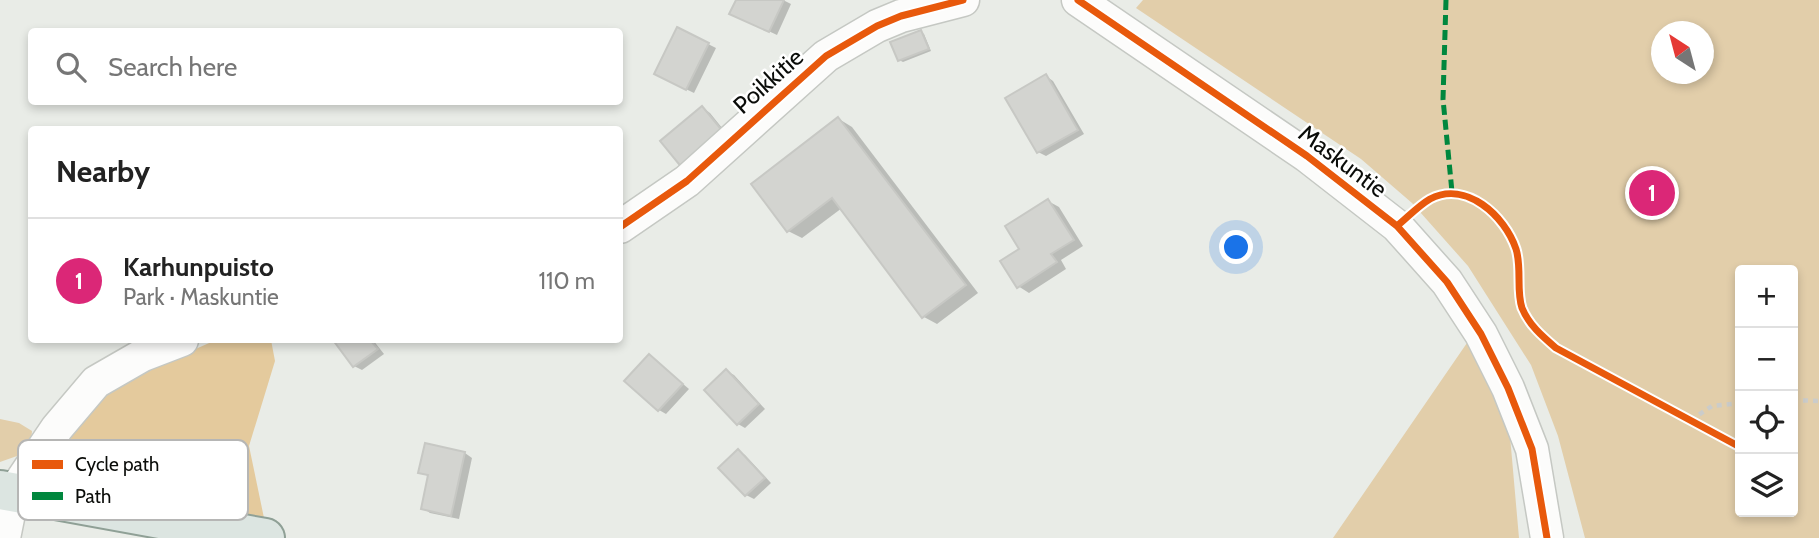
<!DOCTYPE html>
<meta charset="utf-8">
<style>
:root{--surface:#fff;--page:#f2f2f2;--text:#222;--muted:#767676;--line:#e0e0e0;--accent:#db2777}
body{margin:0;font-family:Cabin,sans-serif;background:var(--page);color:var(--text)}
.controls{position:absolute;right:21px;bottom:21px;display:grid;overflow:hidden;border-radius:7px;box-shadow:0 4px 10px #0003}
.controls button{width:63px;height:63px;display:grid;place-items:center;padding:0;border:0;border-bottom:2px solid var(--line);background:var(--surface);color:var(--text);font:35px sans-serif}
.compass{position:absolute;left:1651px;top:21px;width:63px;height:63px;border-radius:50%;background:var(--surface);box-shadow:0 4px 10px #0003;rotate:324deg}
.you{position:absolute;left:1237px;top:248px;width:24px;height:24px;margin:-18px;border:5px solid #fff;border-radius:50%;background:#1a73e8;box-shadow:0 0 0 10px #1a73e833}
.badge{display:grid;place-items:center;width:46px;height:46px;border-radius:50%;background:var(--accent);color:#fff;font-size:23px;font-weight:700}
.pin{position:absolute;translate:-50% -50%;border:4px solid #fff;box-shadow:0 2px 7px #0006}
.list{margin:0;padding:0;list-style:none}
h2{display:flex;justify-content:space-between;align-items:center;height:91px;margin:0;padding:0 28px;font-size:30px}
h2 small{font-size:23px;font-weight:400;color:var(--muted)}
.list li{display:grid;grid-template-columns:46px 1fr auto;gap:21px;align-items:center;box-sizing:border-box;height:126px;padding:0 28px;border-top:2px solid var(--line)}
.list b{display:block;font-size:26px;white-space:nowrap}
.list p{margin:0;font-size:23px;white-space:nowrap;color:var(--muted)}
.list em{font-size:23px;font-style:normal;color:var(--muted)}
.icon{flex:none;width:38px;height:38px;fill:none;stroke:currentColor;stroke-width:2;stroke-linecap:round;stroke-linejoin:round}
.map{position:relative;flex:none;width:1819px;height:538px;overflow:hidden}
.search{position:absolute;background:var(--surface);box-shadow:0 4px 10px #0003;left:28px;top:28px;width:595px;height:77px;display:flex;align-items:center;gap:18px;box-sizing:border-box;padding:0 24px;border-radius:7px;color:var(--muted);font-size:26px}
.panel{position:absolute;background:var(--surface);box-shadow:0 4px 10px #0003;left:28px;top:126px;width:595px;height:217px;border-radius:7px}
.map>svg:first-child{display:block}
</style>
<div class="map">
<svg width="1819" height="538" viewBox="0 0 1819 538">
<rect width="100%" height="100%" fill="#e9ece7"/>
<path fill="#e2ceaa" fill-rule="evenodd" d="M1143,0H1819V538H1585L1558,436L1531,365L1468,266L1412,203L1361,159L1136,8ZM1661,32H1703V74H1661ZM1740,270H1793V512H1740Z
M1469,340L1495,379L1510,436L1519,538H1333Z
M0,419L19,423L32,431L31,442L17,456L0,462Z"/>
<path fill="#e4ca9d" d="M216,340H271L275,361L249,446L264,518L75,473L60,459L61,448L116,384Z"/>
<path fill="#0003" d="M738,0H783L791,4L777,35L739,17Z
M678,29L716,48L694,93L663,78Z
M921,32L924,34L931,51L903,62L899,60Z
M1046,76L1053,81L1084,134L1046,156L1038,152Z
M703,108L710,113L731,139L692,172Z
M839,119L852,127L978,293L937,324L924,317L842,208L802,238L788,231Z
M1048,201L1059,207L1083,246L1061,260L1066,269L1029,293L1018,286L1021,250Z
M335,340H373L384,354L362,370L354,366Z
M650,356L689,389L666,414L659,410Z
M726,371L734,375L765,409L745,428L738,424Z
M738,451L745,455L771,483L754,499L746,495L720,468Z
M465,453L472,458L459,519L430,513L423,508L430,477L420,472Z"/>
<path fill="#d3d4d0" stroke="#c7c8c4" stroke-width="2" d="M736,0H784L769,32L729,14Z
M677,27L709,43L686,90L654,74Z
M921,30L929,49L898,61L890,42Z
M1046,74L1078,130L1037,153L1005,98Z
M702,106L725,134L683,169L660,141Z
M838,117L966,285L922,318L832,198L787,232L751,184Z
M1048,199L1074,240L1051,254L1057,262L1017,288L1000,261L1019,249L1005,226Z
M333,340H370L378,349L353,367Z
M649,354L683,384L658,411L624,381Z
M726,369L759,404L737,425L704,390Z
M425,443L465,452L451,516L421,509L428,475L418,473Z
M738,449L765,478L745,496L718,468Z"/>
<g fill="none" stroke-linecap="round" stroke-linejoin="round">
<g stroke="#c5c8c3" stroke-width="35">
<path id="minor" d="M1078,0L1307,156L1397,226L1447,282L1481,334L1508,388L1532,449L1547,538
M620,227L687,181L826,56L877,26L901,16L963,0
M4,538L13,493L57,428L96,382L143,355L182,340"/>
</g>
<g stroke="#8fa096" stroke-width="42">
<path id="major" d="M0,490L265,538"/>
</g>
<path stroke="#cbccca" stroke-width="4.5" stroke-dasharray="5 5" stroke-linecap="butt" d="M1793,400L1819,401
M1691,420L1712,406L1740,403"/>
<use href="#minor" stroke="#fcfcfb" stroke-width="32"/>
<use href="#major" stroke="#dce5e1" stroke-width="38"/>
<path stroke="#00873e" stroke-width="5" stroke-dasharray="10 5" stroke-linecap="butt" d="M1446,0L1443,99L1452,192"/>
<g stroke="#fff" stroke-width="11">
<path id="cycleway" d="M1078,0L1307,156L1397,226L1447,282L1481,334L1508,388L1532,449L1547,538
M1397,226C1407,218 1418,206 1430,199C1466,180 1505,216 1516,249C1522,268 1516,290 1522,308C1529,325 1542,336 1556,348L1740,447
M620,227L687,181L826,56L877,26L901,16L963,0"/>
</g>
<use href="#cycleway" stroke="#e8590c" stroke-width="7"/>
</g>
<g text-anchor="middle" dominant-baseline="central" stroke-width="5" stroke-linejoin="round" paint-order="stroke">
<g font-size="24" fill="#0a0c09" stroke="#fff">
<text transform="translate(768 81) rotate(-42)">Poikkitie</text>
<text transform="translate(1343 161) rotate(37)">Maskuntie</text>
</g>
</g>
<rect x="18" y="440" width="230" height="80" rx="10" fill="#fff" stroke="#b6b6b5" stroke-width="2"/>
<rect x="32" y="460" width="31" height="9" fill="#e8590c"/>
<rect x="32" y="492" width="31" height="8" fill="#00873e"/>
<g font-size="19" fill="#0a0c09">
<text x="75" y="471">Cycle path</text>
<text x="75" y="503">Path</text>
</g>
</svg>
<div class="controls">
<button>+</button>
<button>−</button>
<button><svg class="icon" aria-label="locate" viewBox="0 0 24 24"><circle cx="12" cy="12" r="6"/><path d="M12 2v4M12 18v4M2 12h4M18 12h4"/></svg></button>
<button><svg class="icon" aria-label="layers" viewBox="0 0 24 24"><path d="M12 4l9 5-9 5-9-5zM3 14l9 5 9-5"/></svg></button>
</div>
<svg class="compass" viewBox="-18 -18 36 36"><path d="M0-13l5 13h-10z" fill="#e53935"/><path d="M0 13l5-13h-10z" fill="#767676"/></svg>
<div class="you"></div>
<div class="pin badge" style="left:1652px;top:193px">1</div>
<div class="search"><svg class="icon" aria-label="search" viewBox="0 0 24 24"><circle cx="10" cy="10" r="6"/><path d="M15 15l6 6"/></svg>Search here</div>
<section class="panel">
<h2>Nearby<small></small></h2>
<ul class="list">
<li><span class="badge">1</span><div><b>Karhunpuisto</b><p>Park · Maskuntie</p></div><em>110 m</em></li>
</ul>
</section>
</div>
